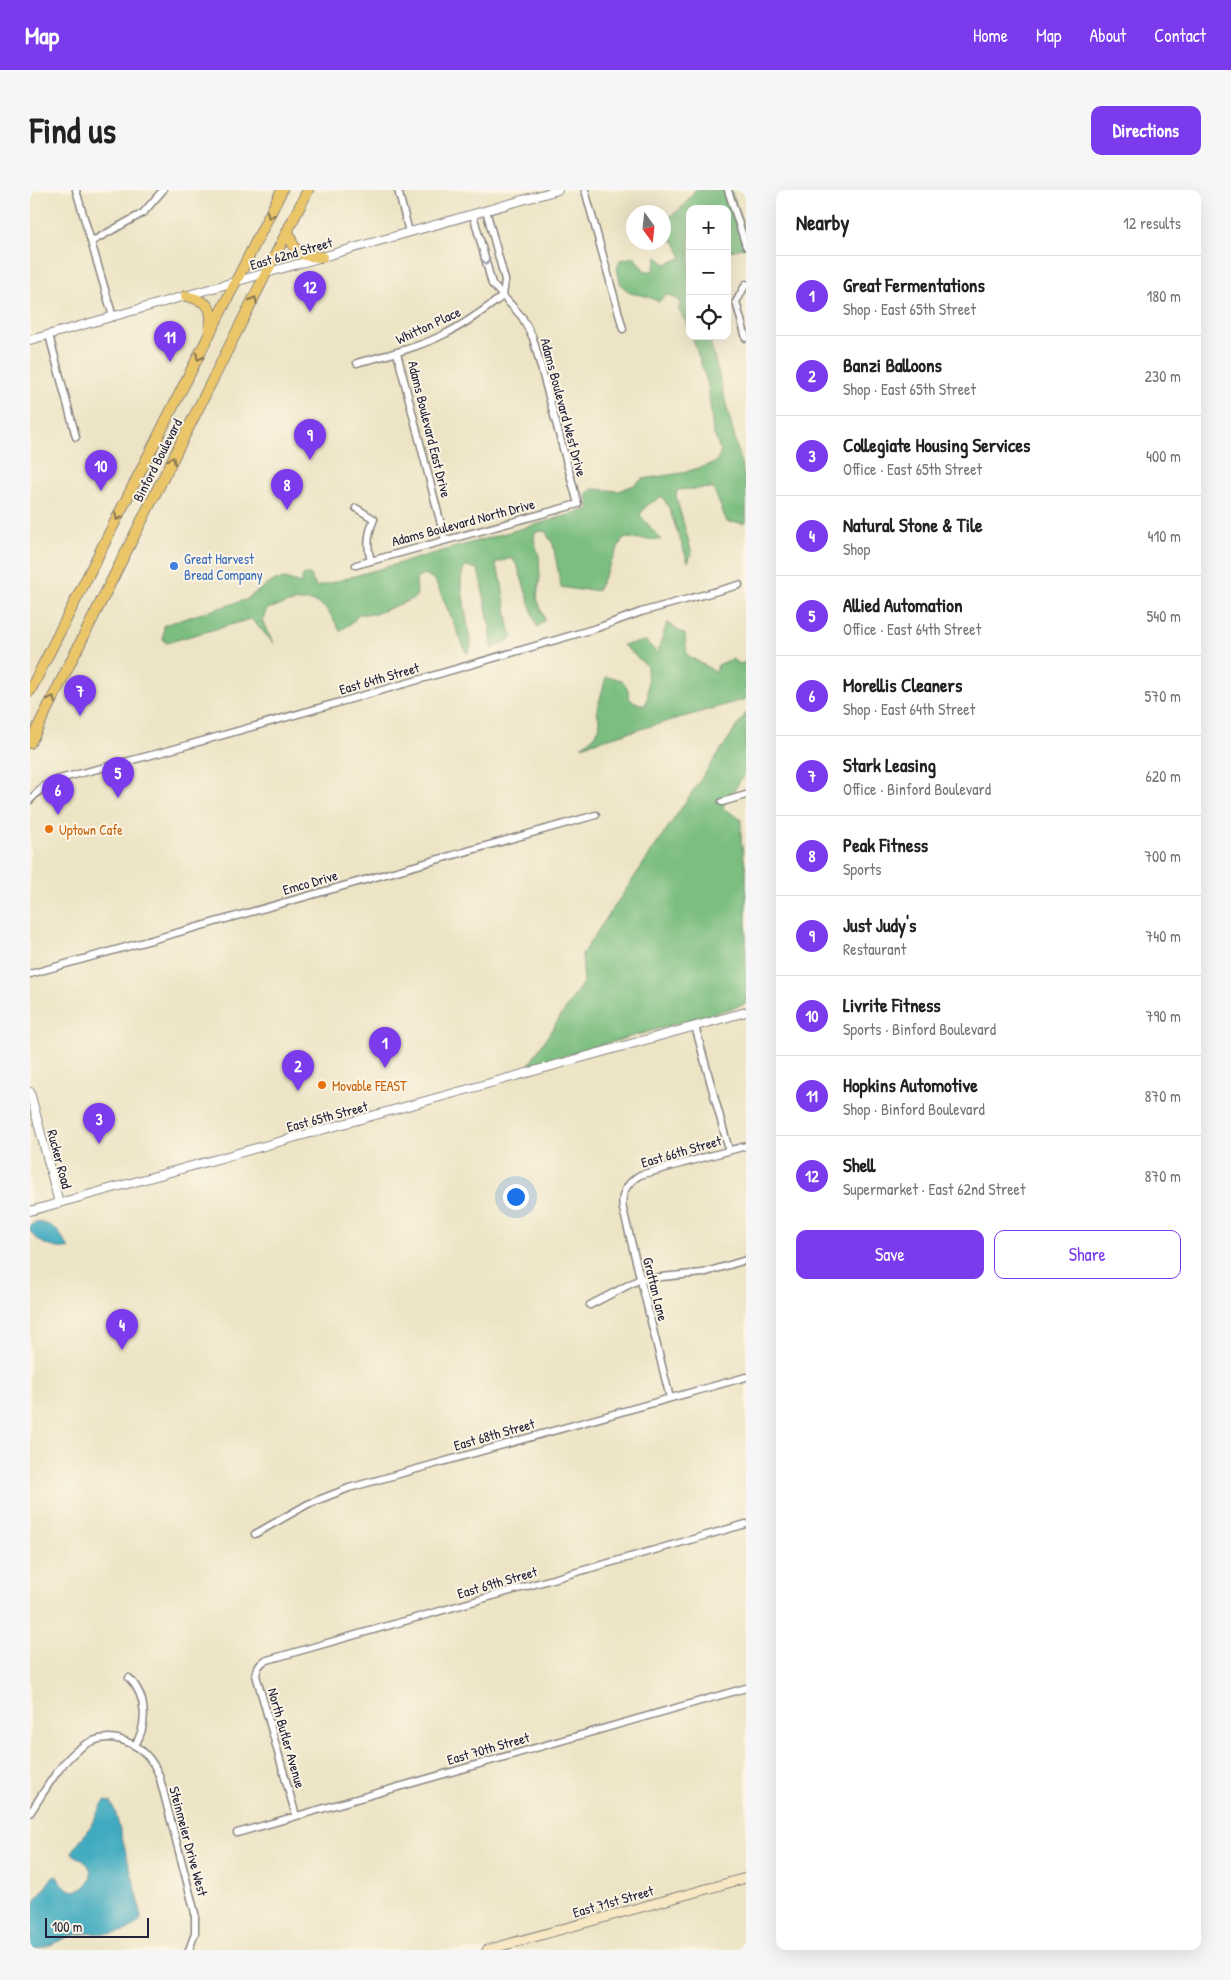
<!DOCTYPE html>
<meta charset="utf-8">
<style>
:root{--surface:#fff;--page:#f6f6f6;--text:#222;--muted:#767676;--line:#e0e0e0;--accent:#7c3aed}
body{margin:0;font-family:"Patrick Hand",sans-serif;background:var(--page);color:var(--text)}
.controls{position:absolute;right:15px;top:15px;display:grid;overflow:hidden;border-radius:10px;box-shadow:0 5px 20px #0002}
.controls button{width:45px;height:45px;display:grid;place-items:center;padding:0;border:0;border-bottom:1px solid var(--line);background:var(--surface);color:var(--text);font:25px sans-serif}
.compass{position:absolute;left:596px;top:15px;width:45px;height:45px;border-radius:50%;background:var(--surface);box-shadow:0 5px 20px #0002;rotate:165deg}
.scale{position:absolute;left:15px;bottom:12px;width:104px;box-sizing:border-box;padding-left:5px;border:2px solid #22223b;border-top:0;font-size:14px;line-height:18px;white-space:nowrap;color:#22223b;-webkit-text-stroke:4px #fcf5e5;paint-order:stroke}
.you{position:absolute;left:485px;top:1006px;width:18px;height:18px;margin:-12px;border:4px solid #fff;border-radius:50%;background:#1a73e8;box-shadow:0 0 0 8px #1a73e833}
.badge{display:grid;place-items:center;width:32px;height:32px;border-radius:50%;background:var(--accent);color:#fff;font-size:16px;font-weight:700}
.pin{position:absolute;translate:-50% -41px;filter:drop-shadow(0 1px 2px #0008)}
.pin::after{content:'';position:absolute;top:26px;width:18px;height:15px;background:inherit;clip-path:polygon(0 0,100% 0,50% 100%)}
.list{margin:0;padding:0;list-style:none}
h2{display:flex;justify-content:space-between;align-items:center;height:65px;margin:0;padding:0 20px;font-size:21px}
h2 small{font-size:16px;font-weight:400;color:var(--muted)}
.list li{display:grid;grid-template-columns:32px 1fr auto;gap:15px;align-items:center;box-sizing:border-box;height:80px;padding:0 20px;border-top:1px solid var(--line)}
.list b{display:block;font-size:19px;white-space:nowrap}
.list p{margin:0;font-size:16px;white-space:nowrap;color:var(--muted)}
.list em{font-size:16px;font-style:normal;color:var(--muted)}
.actions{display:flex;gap:10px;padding:15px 20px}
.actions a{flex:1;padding:11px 0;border:1px solid var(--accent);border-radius:10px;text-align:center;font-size:18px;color:var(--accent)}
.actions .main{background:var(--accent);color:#fff}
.icon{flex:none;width:28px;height:28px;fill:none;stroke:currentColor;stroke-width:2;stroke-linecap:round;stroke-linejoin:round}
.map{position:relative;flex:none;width:716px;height:1760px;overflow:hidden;border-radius:10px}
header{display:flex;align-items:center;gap:30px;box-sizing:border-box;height:70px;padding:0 25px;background:var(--accent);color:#fff}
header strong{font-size:24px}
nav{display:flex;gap:28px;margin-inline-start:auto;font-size:18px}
.intro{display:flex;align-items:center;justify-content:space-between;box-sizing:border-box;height:120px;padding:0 30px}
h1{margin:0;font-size:35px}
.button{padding:12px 22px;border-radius:10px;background:var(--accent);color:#fff;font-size:18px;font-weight:700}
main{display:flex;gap:30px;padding:0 30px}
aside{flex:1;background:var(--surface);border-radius:10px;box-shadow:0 5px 20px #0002}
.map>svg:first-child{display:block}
</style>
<header>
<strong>Map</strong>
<nav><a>Home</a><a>Map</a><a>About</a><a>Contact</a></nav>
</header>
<div class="intro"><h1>Find us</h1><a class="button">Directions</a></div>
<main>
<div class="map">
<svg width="716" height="1760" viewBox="0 0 716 1760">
<rect width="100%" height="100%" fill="#fcf5e5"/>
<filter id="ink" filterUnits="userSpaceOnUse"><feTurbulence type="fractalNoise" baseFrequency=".02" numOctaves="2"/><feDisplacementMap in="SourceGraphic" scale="10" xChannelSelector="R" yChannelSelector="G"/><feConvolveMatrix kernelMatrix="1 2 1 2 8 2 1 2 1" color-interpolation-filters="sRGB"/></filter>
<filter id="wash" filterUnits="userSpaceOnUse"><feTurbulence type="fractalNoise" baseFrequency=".0096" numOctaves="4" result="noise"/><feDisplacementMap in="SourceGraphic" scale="20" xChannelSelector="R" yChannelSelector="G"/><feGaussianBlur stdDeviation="1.12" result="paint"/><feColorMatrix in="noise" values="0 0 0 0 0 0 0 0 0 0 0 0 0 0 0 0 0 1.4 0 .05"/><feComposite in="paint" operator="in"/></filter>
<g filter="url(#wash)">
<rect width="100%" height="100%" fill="#ede4c5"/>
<path fill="#7bbe80" stroke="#4e705e" d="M665,0H701L716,44V57L697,62V19H660V140L649,120L650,111L640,105L634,106L629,112L616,106L600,103L591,95L587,79L590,70L604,67L615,81H623L627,67L636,74L652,68L645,52L638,49L634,51V28C649,24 656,13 665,0Z
M662,146H679L716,293V333L697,332L683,298L647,300L646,307L662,363L658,372L639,318L632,306L615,317L610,325L631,350L593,348L567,401L557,399L549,400L531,397L523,354L515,341L505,342L504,350L509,366L510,387L507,408L515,430L507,437L488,377L482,368L465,373L471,389L479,437L483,447L462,459L460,436L448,379L436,376L432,383L431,393L441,457L437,464L405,390L395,384L386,389L387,405L383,409L345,424H328L324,431L310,441C306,434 302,426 297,420C281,403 256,414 237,419L232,431L244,453L221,429L136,453L133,449L134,435L218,409L219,407L245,390L254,389L271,394L273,385L280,384L286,397L560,319L556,304L563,299L589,301L604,295L613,289L652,283L685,273L691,262L683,242L678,195Z
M637,433L655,445L657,465L686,482L688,475L702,469L710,474L716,472V509L551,556L564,547L570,536L567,520L576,487C595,489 596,492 600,510L615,516L618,505L617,476L593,455L616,451L627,463Z
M716,523V582L692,618L711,629V650L716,681V814L498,876L554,791L552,764Z"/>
<path fill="#41abc0" stroke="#32667e" d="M6,1032C26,1034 30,1043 39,1059C21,1058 11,1055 0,1041L1,1035Z
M75,1611L81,1612L85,1621L110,1716L111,1729C96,1751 65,1740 44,1745C29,1749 16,1760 0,1760V1719L21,1689L26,1686C31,1689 32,1695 37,1698C50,1707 67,1690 59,1677C56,1671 48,1668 43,1664L42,1662L59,1639L72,1614Z"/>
</g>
<g filter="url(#ink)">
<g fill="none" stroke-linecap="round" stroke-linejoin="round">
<g stroke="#888380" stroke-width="9">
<path id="minor" d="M46,0L83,127
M368,0L379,42
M555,0L593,139
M698,0L716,56
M443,24L462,94L473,106L475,90L456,20
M61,52L113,23L133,0
M716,94L706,112L716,148
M19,145L46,247
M367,163L415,350
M326,318L344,329C338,343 336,356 341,371
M326,375L548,314L503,148L492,127L473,106C454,120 436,134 415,144C387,158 357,165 327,173
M0,610L14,596L29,589L133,562L374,494L567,438L611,422L709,395
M692,612L716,605
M0,784L566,625
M665,836L699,960
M560,1115L610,1089L673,1083L716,1070
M640,1208L593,1019C590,1003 597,993 610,985L716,956
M225,1344L278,1314L319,1298L716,1187
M99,1488C117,1506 118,1535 105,1555
M0,1623C22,1591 49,1532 97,1552C113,1558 122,1569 129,1585L165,1723V1743L159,1760
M266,1626L226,1485L228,1477L234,1471L716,1334
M207,1643L716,1498"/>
</g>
<g stroke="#888380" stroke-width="10">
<path id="tertiary" d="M0,150L528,0
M0,902L29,1013
M0,1021L716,822"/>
</g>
<g stroke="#888380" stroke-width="11">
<path id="secondary" d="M457,1760L716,1688"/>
</g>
<g stroke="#888380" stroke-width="12">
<path id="primary" d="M258,40C264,63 268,66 292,67
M156,106C177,111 184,116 180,139
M0,501L252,0
M0,553L278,0"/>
</g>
<use href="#minor" stroke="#fff" stroke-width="6"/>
<use href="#tertiary" stroke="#fff" stroke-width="8"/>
<use href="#secondary" stroke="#f7e8c3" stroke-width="9"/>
<use href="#primary" stroke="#ebc669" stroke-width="10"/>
</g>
<defs><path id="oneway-chevron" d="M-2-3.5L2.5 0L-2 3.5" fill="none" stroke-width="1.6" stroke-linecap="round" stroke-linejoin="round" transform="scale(1.25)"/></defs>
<g stroke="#867452">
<use href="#oneway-chevron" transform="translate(240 25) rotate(117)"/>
<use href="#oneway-chevron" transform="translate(224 110) rotate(-63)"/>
<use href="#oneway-chevron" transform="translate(169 167) rotate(117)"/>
<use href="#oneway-chevron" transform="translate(142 270) rotate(-64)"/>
<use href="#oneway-chevron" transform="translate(88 327) rotate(117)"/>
<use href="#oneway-chevron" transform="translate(22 509) rotate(-63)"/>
</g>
<use stroke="#9c9ca7" href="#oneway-chevron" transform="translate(456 71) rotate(75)"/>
</g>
<circle fill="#3f7fe0" stroke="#fcf5e5" stroke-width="2" cx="144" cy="376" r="5"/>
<g fill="#e8710a" stroke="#fcf5e5" stroke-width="2">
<circle cx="19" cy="639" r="5"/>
<circle cx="292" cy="895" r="5"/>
</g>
<g text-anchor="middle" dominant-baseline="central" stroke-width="4" stroke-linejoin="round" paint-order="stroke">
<g font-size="14" fill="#22223b" stroke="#fcf5e5">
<text transform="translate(261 63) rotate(-16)">East 62nd Street</text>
<text transform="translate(398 135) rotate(-25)">Whitton Place</text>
<text transform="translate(534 217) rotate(75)">Adams Boulevard West Drive</text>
<text transform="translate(400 239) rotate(76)">Adams Boulevard East Drive</text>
<text transform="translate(127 270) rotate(-63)">Binford Boulevard</text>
<text transform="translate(433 332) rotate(-15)">Adams Boulevard North Drive</text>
<text transform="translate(349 488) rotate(-16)">East 64th Street</text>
<text transform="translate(280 692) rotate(-16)">Emco Drive</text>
<text transform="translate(297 926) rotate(-15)">East 65th Street</text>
<text transform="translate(651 961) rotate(-16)">East 66th Street</text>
<text transform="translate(30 969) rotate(75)">Rucker Road</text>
<text transform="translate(626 1099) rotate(76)">Grattan Lane</text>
<text transform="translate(464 1244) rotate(-16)">East 68th Street</text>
<text transform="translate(467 1392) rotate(-16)">East 69th Street</text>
<text transform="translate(257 1548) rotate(74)">North Butler Avenue</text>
<text transform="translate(458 1558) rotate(-16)">East 70th Street</text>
<text transform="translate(159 1651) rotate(75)">Steinmeier Drive West</text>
<text transform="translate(583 1711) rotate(-16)">East 71st Street</text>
</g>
<g font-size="14" fill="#366cbe" stroke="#fcf5e5" text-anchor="start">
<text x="154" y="368">Great Harvest<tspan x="154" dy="16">Bread Company</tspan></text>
</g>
<g font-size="14" fill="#c56008" stroke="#fcf5e5" text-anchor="start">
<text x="29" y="639">Uptown Cafe</text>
<text x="302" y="895">Movable FEAST</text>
</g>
</g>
</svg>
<div class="controls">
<button>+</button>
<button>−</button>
<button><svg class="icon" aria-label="locate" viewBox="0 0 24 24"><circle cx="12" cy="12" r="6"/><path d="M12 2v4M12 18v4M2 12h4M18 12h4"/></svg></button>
</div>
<svg class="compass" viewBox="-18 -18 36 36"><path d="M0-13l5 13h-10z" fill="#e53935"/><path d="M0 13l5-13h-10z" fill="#767676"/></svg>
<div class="scale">100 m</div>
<div class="you"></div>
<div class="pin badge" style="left:355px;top:878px">1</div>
<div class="pin badge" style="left:268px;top:901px">2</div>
<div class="pin badge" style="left:69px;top:954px">3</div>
<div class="pin badge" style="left:92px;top:1160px">4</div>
<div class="pin badge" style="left:88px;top:608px">5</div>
<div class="pin badge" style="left:28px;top:625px">6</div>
<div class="pin badge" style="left:50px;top:526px">7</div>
<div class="pin badge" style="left:257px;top:320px">8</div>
<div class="pin badge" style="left:280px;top:270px">9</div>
<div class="pin badge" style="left:71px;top:301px">10</div>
<div class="pin badge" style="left:140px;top:172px">11</div>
<div class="pin badge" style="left:280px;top:122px">12</div>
</div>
<aside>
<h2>Nearby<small>12 results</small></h2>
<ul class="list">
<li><span class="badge">1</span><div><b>Great Fermentations</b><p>Shop · East 65th Street</p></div><em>180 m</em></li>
<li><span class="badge">2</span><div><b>Banzi Balloons</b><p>Shop · East 65th Street</p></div><em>230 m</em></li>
<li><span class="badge">3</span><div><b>Collegiate Housing Services</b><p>Office · East 65th Street</p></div><em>400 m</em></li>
<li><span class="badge">4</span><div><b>Natural Stone &amp; Tile</b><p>Shop</p></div><em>410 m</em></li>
<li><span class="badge">5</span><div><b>Allied Automation</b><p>Office · East 64th Street</p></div><em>540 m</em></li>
<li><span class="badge">6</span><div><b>Morellis Cleaners</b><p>Shop · East 64th Street</p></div><em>570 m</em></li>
<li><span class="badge">7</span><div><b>Stark Leasing</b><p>Office · Binford Boulevard</p></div><em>620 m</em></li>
<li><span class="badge">8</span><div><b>Peak Fitness</b><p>Sports</p></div><em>700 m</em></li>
<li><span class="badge">9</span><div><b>Just Judy's</b><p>Restaurant</p></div><em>740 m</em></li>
<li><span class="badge">10</span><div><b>Livrite Fitness</b><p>Sports · Binford Boulevard</p></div><em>790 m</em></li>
<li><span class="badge">11</span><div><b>Hopkins Automotive</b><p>Shop · Binford Boulevard</p></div><em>870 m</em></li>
<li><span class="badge">12</span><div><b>Shell</b><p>Supermarket · East 62nd Street</p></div><em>870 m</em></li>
</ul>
<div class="actions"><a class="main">Save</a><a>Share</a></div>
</aside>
</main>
